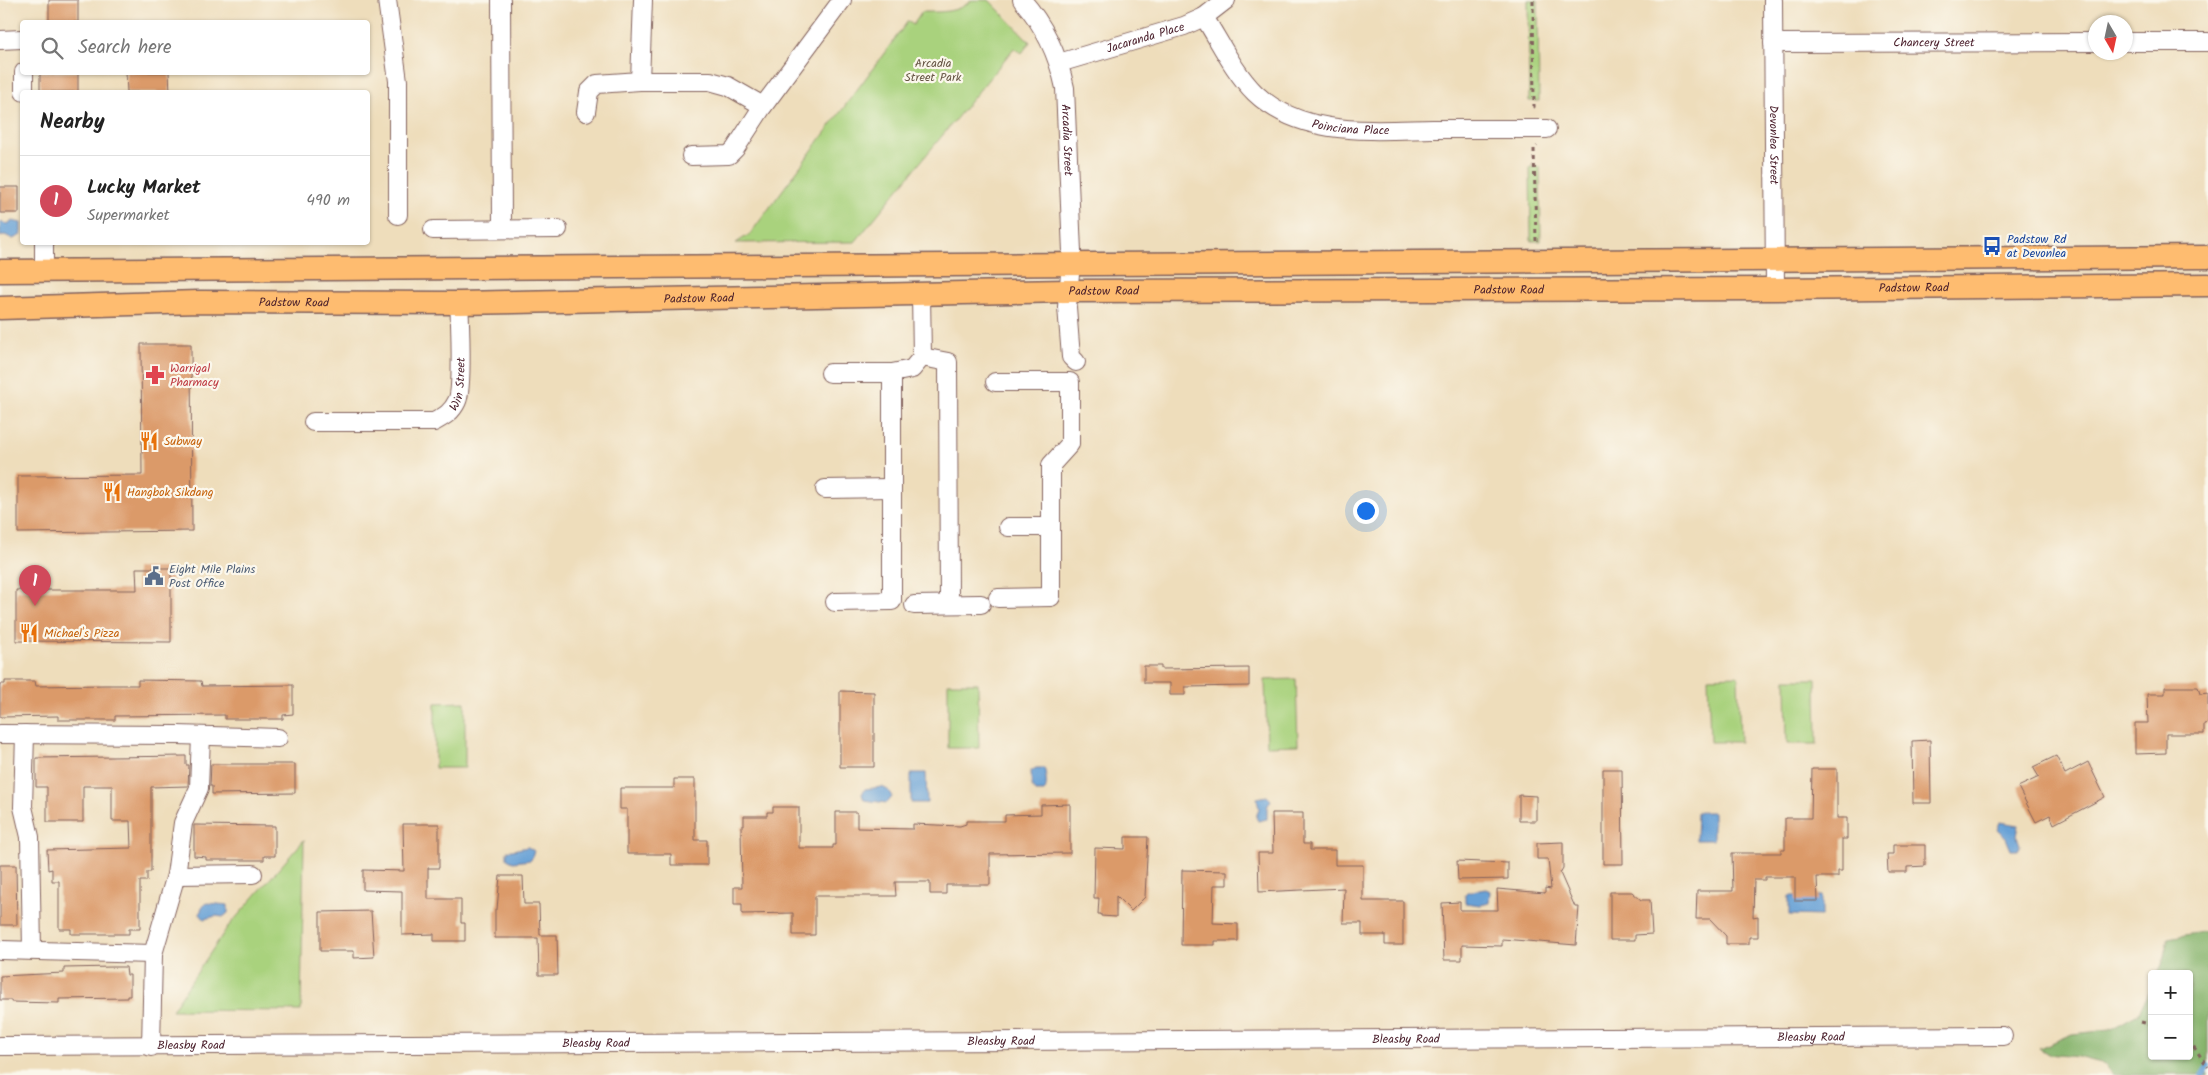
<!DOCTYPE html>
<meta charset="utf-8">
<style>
:root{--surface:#fff;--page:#f2f2f2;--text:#222;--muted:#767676;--line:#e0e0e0;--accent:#d1495b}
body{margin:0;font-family:Kalam,sans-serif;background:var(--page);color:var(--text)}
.controls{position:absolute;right:15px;bottom:15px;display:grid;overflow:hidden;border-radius:5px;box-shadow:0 1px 4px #0004}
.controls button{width:45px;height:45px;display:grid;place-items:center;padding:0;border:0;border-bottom:1px solid var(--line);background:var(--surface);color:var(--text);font:25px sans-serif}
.compass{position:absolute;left:2088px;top:15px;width:45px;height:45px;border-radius:50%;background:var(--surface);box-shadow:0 1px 4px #0004;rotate:171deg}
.you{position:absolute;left:1365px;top:510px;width:18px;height:18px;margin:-12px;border:4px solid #fff;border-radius:50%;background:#1a73e8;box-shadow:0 0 0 8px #1a73e833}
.badge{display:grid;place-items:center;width:32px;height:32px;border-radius:50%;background:var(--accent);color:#fff;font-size:16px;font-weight:700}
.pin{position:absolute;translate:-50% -41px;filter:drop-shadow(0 1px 2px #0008)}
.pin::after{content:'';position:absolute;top:26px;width:18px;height:15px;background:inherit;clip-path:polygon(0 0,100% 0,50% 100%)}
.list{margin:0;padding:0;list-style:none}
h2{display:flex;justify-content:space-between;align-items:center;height:65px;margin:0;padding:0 20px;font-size:21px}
h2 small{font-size:16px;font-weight:400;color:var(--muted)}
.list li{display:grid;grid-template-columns:32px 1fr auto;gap:15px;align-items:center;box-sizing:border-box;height:90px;padding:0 20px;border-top:1px solid var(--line)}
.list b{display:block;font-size:19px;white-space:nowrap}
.list p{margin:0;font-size:16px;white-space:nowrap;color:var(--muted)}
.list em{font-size:16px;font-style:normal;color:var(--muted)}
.icon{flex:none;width:28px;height:28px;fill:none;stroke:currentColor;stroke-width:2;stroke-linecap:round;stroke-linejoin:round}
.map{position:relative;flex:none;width:2208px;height:1075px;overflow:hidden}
.search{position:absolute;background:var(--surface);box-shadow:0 1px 4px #0004;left:20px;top:20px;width:350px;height:55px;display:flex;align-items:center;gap:12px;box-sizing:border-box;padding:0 18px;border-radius:5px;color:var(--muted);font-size:19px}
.panel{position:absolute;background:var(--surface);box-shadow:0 1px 4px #0004;left:20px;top:90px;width:350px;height:155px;border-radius:5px}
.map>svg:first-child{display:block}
</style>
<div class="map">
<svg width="2208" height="1075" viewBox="0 0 2208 1075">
<rect width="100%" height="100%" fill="#fbf7ec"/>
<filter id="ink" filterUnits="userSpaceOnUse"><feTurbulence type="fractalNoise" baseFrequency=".02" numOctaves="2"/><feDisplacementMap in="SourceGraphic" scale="10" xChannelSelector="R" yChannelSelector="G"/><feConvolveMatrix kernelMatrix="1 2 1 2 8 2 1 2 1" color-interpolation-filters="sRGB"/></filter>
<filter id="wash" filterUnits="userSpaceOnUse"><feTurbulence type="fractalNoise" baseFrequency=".0096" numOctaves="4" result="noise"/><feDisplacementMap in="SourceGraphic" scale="20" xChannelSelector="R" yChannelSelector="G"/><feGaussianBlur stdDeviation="1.12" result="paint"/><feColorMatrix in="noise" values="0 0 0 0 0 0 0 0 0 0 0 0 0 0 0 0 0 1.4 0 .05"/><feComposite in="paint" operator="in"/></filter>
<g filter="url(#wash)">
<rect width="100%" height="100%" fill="#edb"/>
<path fill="#a9d27d" stroke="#7a7854" d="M972,0H989L1030,42L1022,53L1014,48L855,242L736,243L750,234L908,21L913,25L922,12C942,12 957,13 972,0Z
M1528,0H1538L1539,101H1529Z
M1530,167H1540L1541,241H1531Z
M1738,676L1740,742H1710L1708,677Z
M1296,679L1298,745L1267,746L1265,680Z
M1786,679H1816L1817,744H1787Z
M948,683H978L979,748H948Z
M465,702V768H435V703Z
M304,840L301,1011L172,1010L227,928Z"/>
<path fill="#86b46c" stroke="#686a4c" d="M2208,931V1075H2113L2105,1064L2078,1057L2048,1054L2039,1048L2073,1034L2109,1030L2138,1014L2152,985V1056H2189V974H2158L2162,965L2168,938Z"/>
<path fill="#67a1d6" stroke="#586080" d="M13,221L21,223V235L13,239L5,235L0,237V222L7,224Z
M1036,768H1044C1046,773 1048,788 1044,792H1036L1032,787L1031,771Z
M911,773H926L927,803H911Z
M882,787L888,790L892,797L887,803L864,800L862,794L865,789Z
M1267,796L1271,800L1267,807V819L1258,821L1256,817L1259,809L1257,798Z
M1697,812H1713V840H1696Z
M2000,822L2019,825L2017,836L2020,845L2017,850H2011L2006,838L1997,830Z
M528,847L534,851L531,860L513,862L507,859V851Z
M1486,889L1490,891L1489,903L1481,905L1465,903V894L1467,892Z
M1789,896H1822V916L1789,915Z
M207,903L228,905V913L223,917L216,916L204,919L200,914L202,907Z"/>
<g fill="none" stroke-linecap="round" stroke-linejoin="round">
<path stroke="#67a1d6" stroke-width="5.5" d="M2202,1075L2208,1066"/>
</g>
<g id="blocks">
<path fill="#db9a69" d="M49,0H78V22H49Z
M40,72H78V92H40Z
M126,72H169L170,92H127Z
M0,187H19V213H0Z
M141,344H191L192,531L18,533V476L142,475Z
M136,568H171V642L16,641V590H137Z
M1144,666H1161V669L1249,668V686L1185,687V695H1170V683H1144Z
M138,680L201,681L202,686L293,685V714L283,715V719H225V715L115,716V720H58V716L0,717V684H5V681H35L36,686L105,685H138Z
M2165,687H2198L2200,694L2208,693V723L2204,724V734H2166V753L2135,754V723H2148L2147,694H2165Z
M840,691L874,692V767H840Z
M1930,740L1931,803H1913L1912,741Z
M186,756V765H189L188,786L151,787V872H147V881H140V929H129V934H71V929H59V881H52V869L48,870L47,850L131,848L130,821H112V786H83V822H47V787H36V758Z
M2056,756L2065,774L2088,762L2105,797L2054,824L2050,815L2036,822L2018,787L2039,777L2033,767Z
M211,764H295V793L212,794V786H210Z
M1603,769H1622L1623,864H1603Z
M1812,769H1837V818H1847V839H1842V871H1838V877H1817L1818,901H1795V877H1765V880H1754L1753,917L1758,916V937H1749V944H1726V936L1710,919H1696L1697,891H1733L1732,853H1781V850H1785V818H1811Z
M674,779H695V840H707V865H671V854H627V809H620V788H674Z
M1519,795L1536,796V821H1519Z
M1070,804V853L990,854V885H946V894H930V882H895L896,896H815V935H793V913L742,914V904H734V887H742L741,826H744V816H767V812H773V807H799V848H833V845H836V812H857V828L913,829V824L960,826L966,824V821H1005V815L1041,814V805Z
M1272,813H1303V844H1310V850H1335V865H1363V901H1403V945H1385V935H1362V923H1343L1344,888L1259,892L1258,853H1273Z
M403,824H439V868H428V899H461V923H465V941H434V934L402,935V891L363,890V870L404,871Z
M194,825L275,826V856H264V860H206V857L194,856Z
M1125,837H1148L1145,897L1131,911L1116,896V917L1101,916V914H1098L1099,898H1094L1095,848L1125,849Z
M1563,842V868L1560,873L1575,907H1579L1576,945L1502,939V946L1462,945V960H1444L1442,903L1460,902V910H1498L1497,889L1545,893V888L1551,889L1548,859H1537V843Z
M1893,845H1925V866L1907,867V872H1888L1887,854H1893Z
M1457,861L1508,863V879L1458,880Z
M0,865H16L17,925H0Z
M1182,870L1227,871V885H1214L1213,923L1238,924V941H1215V945H1181Z
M500,876H523L524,904H539L540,935H557L558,975H539L538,938H495V909H497Z
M1610,892H1632L1641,900H1650L1652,934L1635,935V940H1610Z
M371,911L374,957L354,958V951H320V912Z
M113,967H126L127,975H130V996H127V998L59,999V1003L11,1002V1000H0V976L64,973V968Z"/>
</g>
</g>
<g filter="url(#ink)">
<use href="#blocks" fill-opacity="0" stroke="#83625d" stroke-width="1"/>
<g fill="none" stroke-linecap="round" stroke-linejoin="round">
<g stroke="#83625d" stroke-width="20">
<g id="minor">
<path d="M387,0L398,81V215"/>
<path d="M501,0L502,229"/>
<path id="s1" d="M1022,0C1044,25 1058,55 1065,88L1072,252L1067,307L1071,357L1076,362"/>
<path id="s2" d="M1773,0L1775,289"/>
<path id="s3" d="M1204,17C1220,42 1234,72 1255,93C1302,138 1374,130 1433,129C1471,129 1509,129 1547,129"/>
<path d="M0,40L22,39"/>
<path d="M2126,42H2208"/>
<path id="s4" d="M1773,43L2096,42"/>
<path id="s5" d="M1059,63L1184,26L1204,17L1226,0"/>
<path d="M24,72V92"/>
<path d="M640,81L643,0"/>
<path d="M586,112L589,92L597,84L640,81H710L728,86L763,106"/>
<path d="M691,156L729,155L735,149L761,109L842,0"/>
<path d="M433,230L558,229"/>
<path d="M44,270V242"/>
<path d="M921,294L922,357"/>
<path d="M922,357L948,362L949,604"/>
<path d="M830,373H892"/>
<path d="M995,382H1070V444L1051,465V597L998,598"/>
<path id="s6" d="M313,422H434C445,416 452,412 457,401C463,390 460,319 459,303"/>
<path d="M825,489L892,488"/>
<path d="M1008,527H1050"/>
<path d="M835,602L892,601V373L912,369L922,357"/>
<path d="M914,605L981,604"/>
<path d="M0,734L177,735L278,738"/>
<path d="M25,734L23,807L30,837L32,950"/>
<path d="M176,875L253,874"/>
<path d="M0,950L153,954"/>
<path id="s7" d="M0,1046L2003,1036"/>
<path d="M151,1047L153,954L176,875L183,823L199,788L201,736"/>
</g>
</g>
<g stroke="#83625d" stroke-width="25">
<g id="major">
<path d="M0,271L2208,257"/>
<path id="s8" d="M0,308L198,302L459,303L1067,291L1775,289L2208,285"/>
</g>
</g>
<path stroke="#83625d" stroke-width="3" stroke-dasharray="4 4" stroke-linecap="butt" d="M1533,0L1534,107L1536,111
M1536,241L1534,149L1537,146
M2141,1022L2152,1025
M2189,1040L2208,1067"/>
<use href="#minor" stroke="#fff" stroke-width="18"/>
<use href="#major" stroke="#febc70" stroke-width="22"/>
</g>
</g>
<defs>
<g id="bus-bare" transform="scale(1.5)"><path d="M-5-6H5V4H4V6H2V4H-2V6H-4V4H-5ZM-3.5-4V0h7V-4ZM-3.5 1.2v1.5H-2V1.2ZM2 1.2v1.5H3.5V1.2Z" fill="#1a4fb4" stroke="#fbf7ec" stroke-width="2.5" paint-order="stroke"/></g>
<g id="pharmacy-bare" transform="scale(1.5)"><path d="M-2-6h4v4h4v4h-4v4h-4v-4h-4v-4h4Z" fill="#e0444e" stroke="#fbf7ec" stroke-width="2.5" paint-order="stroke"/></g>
<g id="restaurant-bare" transform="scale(1.5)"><path d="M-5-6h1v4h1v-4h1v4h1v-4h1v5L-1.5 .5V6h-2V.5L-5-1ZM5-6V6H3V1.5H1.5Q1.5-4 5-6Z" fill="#e8710a" stroke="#fbf7ec" stroke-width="2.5" paint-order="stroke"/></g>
<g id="civic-bare" transform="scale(1.5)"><path d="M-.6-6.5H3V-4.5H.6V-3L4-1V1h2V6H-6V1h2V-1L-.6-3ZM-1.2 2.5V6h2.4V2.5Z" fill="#5c6f8a" stroke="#fbf7ec" stroke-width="2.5" paint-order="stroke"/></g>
</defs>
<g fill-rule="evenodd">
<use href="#bus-bare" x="1992" y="246"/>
<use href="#pharmacy-bare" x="155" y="375"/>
<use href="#restaurant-bare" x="149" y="441"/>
<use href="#restaurant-bare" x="112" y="492"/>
<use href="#civic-bare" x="154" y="576"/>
<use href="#restaurant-bare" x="29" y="633"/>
</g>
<g text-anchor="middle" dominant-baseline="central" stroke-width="4.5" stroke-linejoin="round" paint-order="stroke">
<g font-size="12" fill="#4a1f2b" stroke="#fbf7ec">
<text stroke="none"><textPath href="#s5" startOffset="90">Jacaranda Place</textPath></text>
<text stroke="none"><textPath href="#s4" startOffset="161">Chancery Street</textPath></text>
<text stroke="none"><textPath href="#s3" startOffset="196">Poinciana Place</textPath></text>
<text stroke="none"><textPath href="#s1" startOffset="151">Arcadia Street</textPath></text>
<text stroke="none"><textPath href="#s2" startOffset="145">Devonlea Street</textPath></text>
<text stroke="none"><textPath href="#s8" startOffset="1914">Padstow Road</textPath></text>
<text stroke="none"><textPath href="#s8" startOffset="1509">Padstow Road</textPath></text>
<text stroke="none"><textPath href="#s8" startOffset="1104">Padstow Road</textPath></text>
<text stroke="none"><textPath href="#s8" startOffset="699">Padstow Road</textPath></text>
<text stroke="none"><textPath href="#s8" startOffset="294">Padstow Road</textPath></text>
<text stroke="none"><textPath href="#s6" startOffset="170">Win Street</textPath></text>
<text stroke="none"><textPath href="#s7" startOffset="1811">Bleasby Road</textPath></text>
<text stroke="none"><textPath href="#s7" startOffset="1406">Bleasby Road</textPath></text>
<text stroke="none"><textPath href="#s7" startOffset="1001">Bleasby Road</textPath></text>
<text stroke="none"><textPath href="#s7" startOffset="596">Bleasby Road</textPath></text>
<text stroke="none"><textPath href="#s7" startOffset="191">Bleasby Road</textPath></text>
</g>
<g font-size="12" fill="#654" stroke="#fbf7ec">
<text x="933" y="63">Arcadia<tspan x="933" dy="14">Street Park</tspan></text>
</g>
<g font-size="12" fill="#164399" stroke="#fbf7ec" text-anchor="start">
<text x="2007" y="239">Padstow Rd<tspan x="2007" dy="14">at Devonlea</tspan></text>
</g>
<g font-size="12" fill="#be3a42" stroke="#fbf7ec" text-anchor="start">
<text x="170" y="368">Warrigal<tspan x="170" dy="14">Pharmacy</tspan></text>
</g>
<g font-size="12" fill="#c56008" stroke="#fbf7ec" text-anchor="start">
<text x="164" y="441">Subway</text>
<text x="127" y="492">Hangbok Sikdang</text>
<text x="44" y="633">Michael's Pizza</text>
</g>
<g font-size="12" fill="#4e5e75" stroke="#fbf7ec" text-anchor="start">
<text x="169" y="569">Eight Mile Plains<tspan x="169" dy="14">Post Office</tspan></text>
</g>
</g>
</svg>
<div class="controls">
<button>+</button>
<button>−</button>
</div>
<svg class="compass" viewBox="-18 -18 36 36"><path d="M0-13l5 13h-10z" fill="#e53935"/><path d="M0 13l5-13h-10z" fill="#767676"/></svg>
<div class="you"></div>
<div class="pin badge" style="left:35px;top:606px">1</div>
<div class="search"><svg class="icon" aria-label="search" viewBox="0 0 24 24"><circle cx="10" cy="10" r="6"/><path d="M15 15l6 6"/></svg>Search here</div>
<section class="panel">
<h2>Nearby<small></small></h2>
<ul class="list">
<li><span class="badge">1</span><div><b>Lucky Market</b><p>Supermarket</p></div><em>490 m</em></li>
</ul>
</section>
</div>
